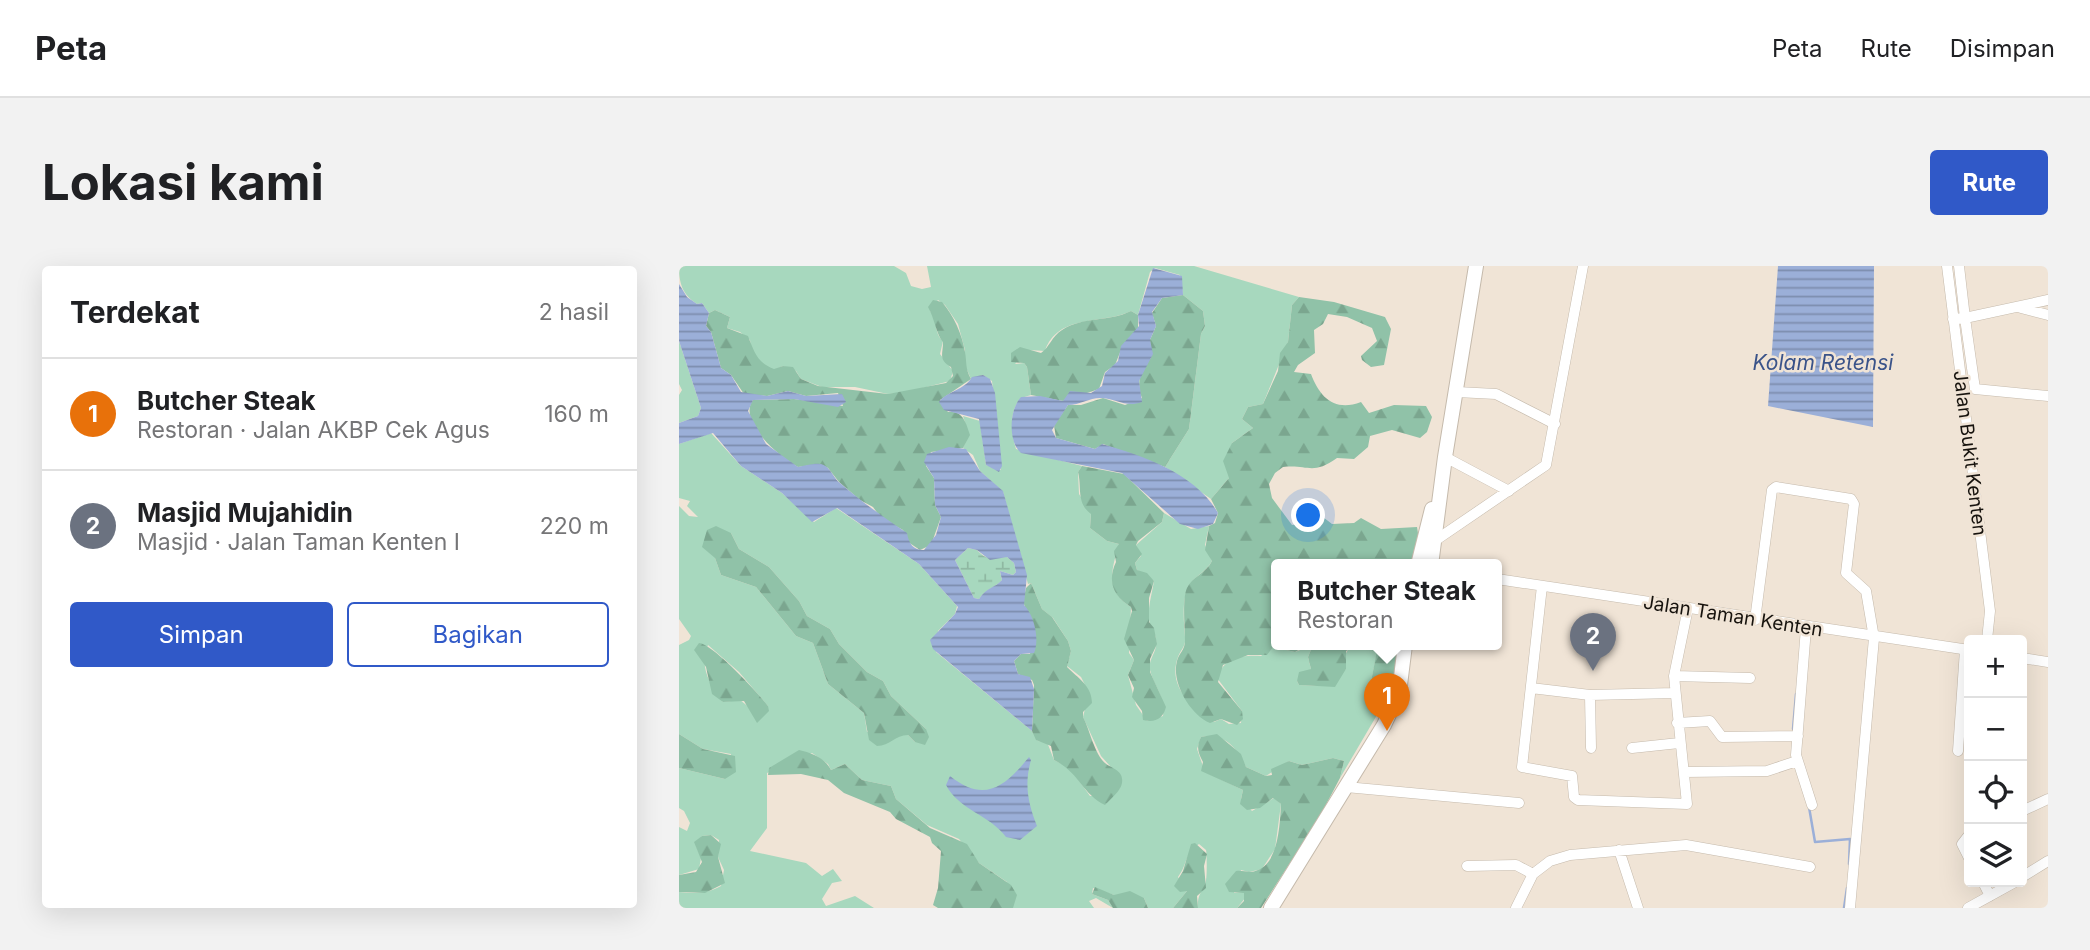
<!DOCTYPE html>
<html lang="id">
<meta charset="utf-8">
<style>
:root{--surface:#fff;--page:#f2f2f2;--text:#202124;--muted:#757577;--line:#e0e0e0;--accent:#3059c8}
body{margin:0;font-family:Inter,sans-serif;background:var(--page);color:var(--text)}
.controls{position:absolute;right:21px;bottom:21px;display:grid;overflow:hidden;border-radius:7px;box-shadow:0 7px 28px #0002}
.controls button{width:63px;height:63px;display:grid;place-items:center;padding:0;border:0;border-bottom:2px solid var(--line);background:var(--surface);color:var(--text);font:35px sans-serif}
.you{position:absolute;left:630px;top:250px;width:24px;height:24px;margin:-18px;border:5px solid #fff;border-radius:50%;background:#1a73e8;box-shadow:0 0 0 10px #1a73e833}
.badge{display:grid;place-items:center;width:46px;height:46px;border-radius:50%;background:var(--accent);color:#fff;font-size:23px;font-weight:700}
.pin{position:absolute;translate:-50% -58px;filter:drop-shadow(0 2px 4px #0008)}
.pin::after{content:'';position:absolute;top:37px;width:24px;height:21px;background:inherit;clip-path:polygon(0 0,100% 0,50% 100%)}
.popup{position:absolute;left:592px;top:293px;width:231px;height:91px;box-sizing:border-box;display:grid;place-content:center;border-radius:7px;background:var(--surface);filter:drop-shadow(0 2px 5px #0005);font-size:23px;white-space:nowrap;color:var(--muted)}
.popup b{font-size:26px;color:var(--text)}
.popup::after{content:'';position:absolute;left:50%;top:100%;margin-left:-14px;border:14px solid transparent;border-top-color:var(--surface)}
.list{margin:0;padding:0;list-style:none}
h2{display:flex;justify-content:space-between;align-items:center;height:91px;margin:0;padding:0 28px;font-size:30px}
h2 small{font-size:23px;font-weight:400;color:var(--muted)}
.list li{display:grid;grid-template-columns:46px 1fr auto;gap:21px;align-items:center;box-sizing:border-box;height:112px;padding:0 28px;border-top:2px solid var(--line)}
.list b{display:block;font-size:26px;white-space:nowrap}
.list p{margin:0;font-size:23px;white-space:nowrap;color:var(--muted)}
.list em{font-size:23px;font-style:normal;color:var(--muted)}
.actions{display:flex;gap:14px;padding:21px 28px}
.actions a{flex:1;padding:16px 0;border:2px solid var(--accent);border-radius:7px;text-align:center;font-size:24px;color:var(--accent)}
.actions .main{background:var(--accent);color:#fff}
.icon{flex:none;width:38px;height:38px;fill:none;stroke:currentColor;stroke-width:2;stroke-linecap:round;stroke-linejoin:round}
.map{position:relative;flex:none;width:1369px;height:642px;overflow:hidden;border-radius:7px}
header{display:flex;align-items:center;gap:42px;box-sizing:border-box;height:98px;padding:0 35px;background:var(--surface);border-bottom:2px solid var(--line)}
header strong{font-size:33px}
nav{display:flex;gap:38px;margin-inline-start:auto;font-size:24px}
.intro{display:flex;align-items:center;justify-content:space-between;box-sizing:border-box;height:168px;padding:0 42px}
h1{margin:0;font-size:49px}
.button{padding:18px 32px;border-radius:7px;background:var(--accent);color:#fff;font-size:24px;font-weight:700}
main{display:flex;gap:42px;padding:0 42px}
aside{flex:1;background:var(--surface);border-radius:7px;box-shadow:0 7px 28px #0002}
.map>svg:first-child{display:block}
</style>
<header>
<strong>Peta</strong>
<nav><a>Peta</a><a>Rute</a><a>Disimpan</a></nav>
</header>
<div class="intro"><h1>Lokasi kami</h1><a class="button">Rute</a></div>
<main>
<aside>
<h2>Terdekat<small>2 hasil</small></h2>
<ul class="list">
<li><span class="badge" style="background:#e8710a">1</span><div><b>Butcher Steak</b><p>Restoran · Jalan AKBP Cek Agus</p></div><em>160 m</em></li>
<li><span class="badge" style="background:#6b7280">2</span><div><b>Masjid Mujahidin</b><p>Masjid · Jalan Taman Kenten I</p></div><em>220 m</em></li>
</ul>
<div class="actions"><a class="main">Simpan</a><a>Bagikan</a></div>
</aside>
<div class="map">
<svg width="1369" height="642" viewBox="0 0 1369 642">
<defs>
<pattern id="forest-firs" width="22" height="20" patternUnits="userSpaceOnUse" patternTransform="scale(1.75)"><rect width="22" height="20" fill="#90c2a8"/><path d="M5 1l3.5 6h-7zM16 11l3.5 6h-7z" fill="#7ba68f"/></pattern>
<pattern id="wetland-marsh" width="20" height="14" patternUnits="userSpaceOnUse" patternTransform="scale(1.75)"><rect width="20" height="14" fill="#a7d8be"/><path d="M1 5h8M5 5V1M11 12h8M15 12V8" fill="none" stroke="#8fb8a2"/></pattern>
<pattern id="water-rules" width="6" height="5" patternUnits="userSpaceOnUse" patternTransform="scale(1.75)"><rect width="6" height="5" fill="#9bafd8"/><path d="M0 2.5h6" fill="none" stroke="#7d8dae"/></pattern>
</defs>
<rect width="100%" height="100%" fill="#f0e4d6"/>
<path fill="#a7d8be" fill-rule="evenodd" d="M0,0H215L227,7L232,20L243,23L252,21L248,0H515L620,31L613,39L609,76L584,138L569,141L563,153L574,162L553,177L550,212L532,233L486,201L510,163L522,68L526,60L524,45L504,29L501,9L476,2L471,6L459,49L452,45C424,59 379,47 366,85L350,84L336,98L345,97L348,101L352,129L342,132C330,144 332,167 337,183L403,200L399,206L400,228L412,247L411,262L428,275L440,278C433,303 425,324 452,341L450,387L455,394L449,409L457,439L468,455L484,450C487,431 475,421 471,404C469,393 477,388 477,378C478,370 474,365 471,358C467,347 473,328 475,315L458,304L456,297L462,290L457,279L483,256L485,247L512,263L530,260L526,279L533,295C527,306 517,309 511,318C502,331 505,357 506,371C507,381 502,383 499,391C488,420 513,443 535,456L542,453L550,458L562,457L563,445L538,412C545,391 563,389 582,390L594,381L616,386L634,379L629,391L632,403L618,415L620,419L643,420L667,403L666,389L670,382L699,381L691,421L697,429L709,426L708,432L661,512L665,495L654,492L623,499L610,495L587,510L567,501C557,481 546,467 522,471L518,483L526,506L564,524L562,533L573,545L595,532L602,538L596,583L583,603L570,606L562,604L555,627L565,626L567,631L558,642H519C518,626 525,626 527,614C528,610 528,588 527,584L520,578C504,590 509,598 499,611L508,625L494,642H469L465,632L435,629L414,622L413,628L429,634L434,642L417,632L410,635L415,642H334L328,616L300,597L280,573L248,559L217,533L212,520L183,514L166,498L152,504L149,498L133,487L88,507V562L71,585L127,597L143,610L154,603L163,615L153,617L143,633L147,640L176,630L195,642H0V626C15,628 28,628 42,620L45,604L39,591L40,574L32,569L23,570L17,580L22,592L20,603L0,609V561L8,565L11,557L5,545L0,542V502L46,513L52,488L24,483L0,468V379L10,374L12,370L0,353V240L10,250L19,251L8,240L11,235L0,232V178L32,167L62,200L103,227L135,256L157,242L240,298L278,340L276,348L259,365L257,386L353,465L359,475L368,476L375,494L391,502L411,530H434L441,522L431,500L422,490L404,451L410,427L402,411L388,400L392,385L389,375L374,352L363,343L352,317L349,318L324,226L301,205L294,189L284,182L290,169L284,150L301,155L307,199L322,204L313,115L304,109L292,113L285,97L286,84L279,58L266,39L259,34L251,45C259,54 255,68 264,75L261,88L274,105L271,115L224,127L209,128L176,121H143L122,113L117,105L104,100L95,104C82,99 72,89 71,74L61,66L48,62L51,51L36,44L30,47L23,37L18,38C3,28 0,17 0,0ZM52,267L60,283L90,301L120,335L128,350L151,363L160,378L188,406L204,415L212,430L247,463L236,476L229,469L188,466L185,447L149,418L134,377L117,370L77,321L42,309L36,292ZM29,379L60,406L89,440L71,442L61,434L44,436C30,417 20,401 29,379Z
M0,75L22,142L19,150L0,157V129L3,124L0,118Z"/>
<path fill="url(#forest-firs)" d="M504,29L524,45L526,60L522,68L510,163L486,201L424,178L416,183L377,172L375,159L389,139H402L424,132L446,139L463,132C457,117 461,103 472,92L471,74L477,60L473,47L483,32Z
M620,31L655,36L706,51L712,63L705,99L692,101L683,94L682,90L698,75L693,62L668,51L649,48L644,58L635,64L636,87L619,99L615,106L632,108C641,132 656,146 682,136L690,147L715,139L747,140L753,151L748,166L741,172L713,164L691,170L689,181L675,193L658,192C633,210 629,198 604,201L596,207L590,218L593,232L613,259L623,258L640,248L653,258L675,257L682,252L702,263L738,261L744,299H598V379H628L616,386L594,381L588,389H569L544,399L539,416L563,445L564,453L558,459L542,453L531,457C511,449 492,416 498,395C500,387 506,384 506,375C506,363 503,332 508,322C513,311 527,307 533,295L526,284L530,260L536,257L539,247L532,233L550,212L544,195L553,177L574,162L563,153L569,141L584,138L599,105L601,87L609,76L613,39Z
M254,34L263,36C275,50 283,68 286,86C288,97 286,102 292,113L261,134L269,146C284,144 287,157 291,169L284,182L252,186L247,200L255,212L256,239L262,251L252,279L241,284L229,276L224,264L202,252L194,241L181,234L160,216L149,202L141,198L119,201C101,192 58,155 74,134L115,133L164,140L159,127L127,130L109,125L88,130L65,128L52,109L42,102L32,66L27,60L30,47L36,44L51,51L48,62L69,70C75,85 78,97 95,103L104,100L114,101L122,113L139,120L209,128L267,117L274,110L272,101C259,93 264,89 264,76C258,70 255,51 249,41Z
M452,45L459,49V62L442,84L436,99L426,106L420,123L384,135L352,129L348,101L345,97L332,96V87L341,81L362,87C370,82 373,70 383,64C405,50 430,56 452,45Z
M403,200L445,208L485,247L483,256L459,275L457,279L463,288L456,297L458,304L468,307L475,315L470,332V356L475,362L478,378L471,393V406L487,441C484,453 476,457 464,454L463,445L453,431L455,422L449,409L455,394L445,373L453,345L452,341C434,330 428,315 437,296L435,285L440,278L428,275L411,262L412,248C397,237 403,221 399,206Z
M37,260L52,267L60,283L90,301L120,335L128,350L151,363L160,378L188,406L204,415L212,430L247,463L250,471L246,479L236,476L229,469C216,469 211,480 198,480L190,474L185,447L149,418L134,377L117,370L77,321L42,309L36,292L23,281L28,264Z
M352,317L363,343L373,351L389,375L392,385L388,401C399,412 413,420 413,437L404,446V451C411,464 415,487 426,497C433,503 445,504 443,517C442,525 431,533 426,539C403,528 400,506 375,494L372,480L357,474L353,465L355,419L353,414L339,408L335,395L342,388H351C360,355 352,361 344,335L347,322Z
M20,377C34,378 79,427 89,440L90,445L78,457L65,435L44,436L33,428L27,401L15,384Z
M634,379H677L667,385V403L656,421L620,419L618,415L620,406L632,403L629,391Z
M699,379H725L711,423L701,429H697L691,421Z
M0,468L24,483L56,490L57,506L46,513L0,502Z
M538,468L562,488L567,501L587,510L593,509L592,503L610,495L623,499L654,492L665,495L661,512L640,552L582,642H558L565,635V627L550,626L546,618L557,605C565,604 571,608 579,604C600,596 601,556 602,538L594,532L581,542L568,544L561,538L564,524L522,505L524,496C519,487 517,481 522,471Z
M120,484C133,487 146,492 152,504L166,498L183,514L212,520L217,533L251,562L288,578L300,597L332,619L338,629L334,642H259L254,639L259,622L262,585L253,577L251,571L217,553L211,546L165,527L149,514L122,508L89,509L90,502Z
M32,569L42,578L39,591L46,617L26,627L0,626V609L17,606L23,596L15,576L23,570Z
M516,577L528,588L525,600L527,622L518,630L519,642H494L508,625L501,626L495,620L504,605L512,578Z
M416,621L435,629L451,625L465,632L469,642H434L429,634L413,628Z"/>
<path fill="url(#wetland-marsh)" d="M289,282L298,284C309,296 313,291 328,291L335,297L337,306L334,309L321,305L323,314C316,322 308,322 300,333L295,332L276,294Z"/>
<path fill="url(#water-rules)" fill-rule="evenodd" d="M1099,0H1195L1194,161L1089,140Z
M474,2L503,10L504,29L483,32L473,46L477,60L471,74L474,88L460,115L463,136C447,142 438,133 423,132C412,131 401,139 389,139L373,164L377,172L416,183L423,178C465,190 517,208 539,247L534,258L519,263L501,258L443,207L342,187C329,176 330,144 342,131L361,130L384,135L391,125L412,127L423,120L426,107L439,95L442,80L460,60L459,49Z
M0,18L8,31L18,38L23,37L30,47L27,60L32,66L42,102L52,109L62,126L88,130L109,125L127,130L163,128L167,136L159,141L115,133L74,134L69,145L87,178L119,201C125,200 135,197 141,198C151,199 154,212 161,217C183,236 204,251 228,267C230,278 234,284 245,284L257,269L262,251L256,239L255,212L245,196L248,188L270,181L287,183L301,205L324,225L348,309L345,339C355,349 361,373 355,387L342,388L335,395L339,408L351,411L355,423L353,465L254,383L251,374L276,348L279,341L240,298L158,242L133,256L103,227L62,200L34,167L0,178V157L19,150L22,142L0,75ZM289,282L298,284L311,294L328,291L335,297L337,306L334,309L321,305L323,314C316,322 308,321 300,333L295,332L276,294Z
M304,109L311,113L316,127L323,200L320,206L307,199L300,153L265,144L260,136C268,125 286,124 293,111Z
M350,491L352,494C345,518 349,537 358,560L341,574L327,571C311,549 280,544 267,519L271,510C305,537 325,522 350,491Z"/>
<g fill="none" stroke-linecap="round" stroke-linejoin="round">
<path stroke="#9bafd8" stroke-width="2.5" d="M1114,463L1117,428
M1130,541L1136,576L1171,573L1170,598
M1165,642L1168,622"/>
<g stroke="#c5baac" stroke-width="11">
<path id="street" d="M1268,0L1311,345L1308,374
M1280,0L1286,52L1369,34
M1342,42L1369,49
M1274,53L1286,52L1296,123L1369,130
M778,126L817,128L876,158
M766,191L830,225
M757,274L867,199L904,0
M818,313L1290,384
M863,320L843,501L893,510L895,531L899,534L1008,538L995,410L1009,342
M1076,354L1093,224L1097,221L1172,233L1175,238L1167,307L1187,325L1195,372L1171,642
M1127,362L1117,489L1133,539
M1343,392L1369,396
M995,410L1071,412
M852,422L911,429L996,427
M911,429L912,482
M998,457L1031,455L1043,471L1119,470
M953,482L1000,477
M1279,485L1286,384
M1005,506L1088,505L1118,495
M667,521L840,537
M1343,545L1369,533
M1290,569L1283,578L1290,592
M940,584L959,642
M788,600L837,599L854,608
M1343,611L1369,595
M1304,616L1311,630
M837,642L854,608L871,595L891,589L1007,579L1131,601
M1289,642L1336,616"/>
</g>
<g stroke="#c5baac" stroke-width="16">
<path id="secondary" d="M739,299L753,243
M752,299L766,191L797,0
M592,642L705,459L720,427L726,379"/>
</g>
<use href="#street" stroke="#fff" stroke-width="10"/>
<use href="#secondary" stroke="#fff" stroke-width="14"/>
</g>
<g text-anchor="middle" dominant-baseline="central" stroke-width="5" stroke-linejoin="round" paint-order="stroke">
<g font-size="19" fill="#17130e" stroke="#f0e4d6">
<text transform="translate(1291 187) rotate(83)">Jalan Bukit Kenten</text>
<text transform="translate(1054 350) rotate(9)">Jalan Taman Kenten</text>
</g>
<g font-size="21" font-style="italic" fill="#3a5389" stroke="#f0e4d6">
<text x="1144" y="96">Kolam Retensi</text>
</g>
</g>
</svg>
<div class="controls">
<button>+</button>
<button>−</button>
<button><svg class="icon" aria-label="locate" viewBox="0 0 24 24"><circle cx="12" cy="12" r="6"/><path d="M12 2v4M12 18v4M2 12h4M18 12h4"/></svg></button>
<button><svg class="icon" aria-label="layers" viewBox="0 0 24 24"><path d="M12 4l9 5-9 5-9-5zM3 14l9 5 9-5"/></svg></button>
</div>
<div class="you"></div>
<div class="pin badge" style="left:708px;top:465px;background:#e8710a">1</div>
<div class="popup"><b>Butcher Steak</b>Restoran</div>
<div class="pin badge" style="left:914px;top:405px;background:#6b7280">2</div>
</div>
</main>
